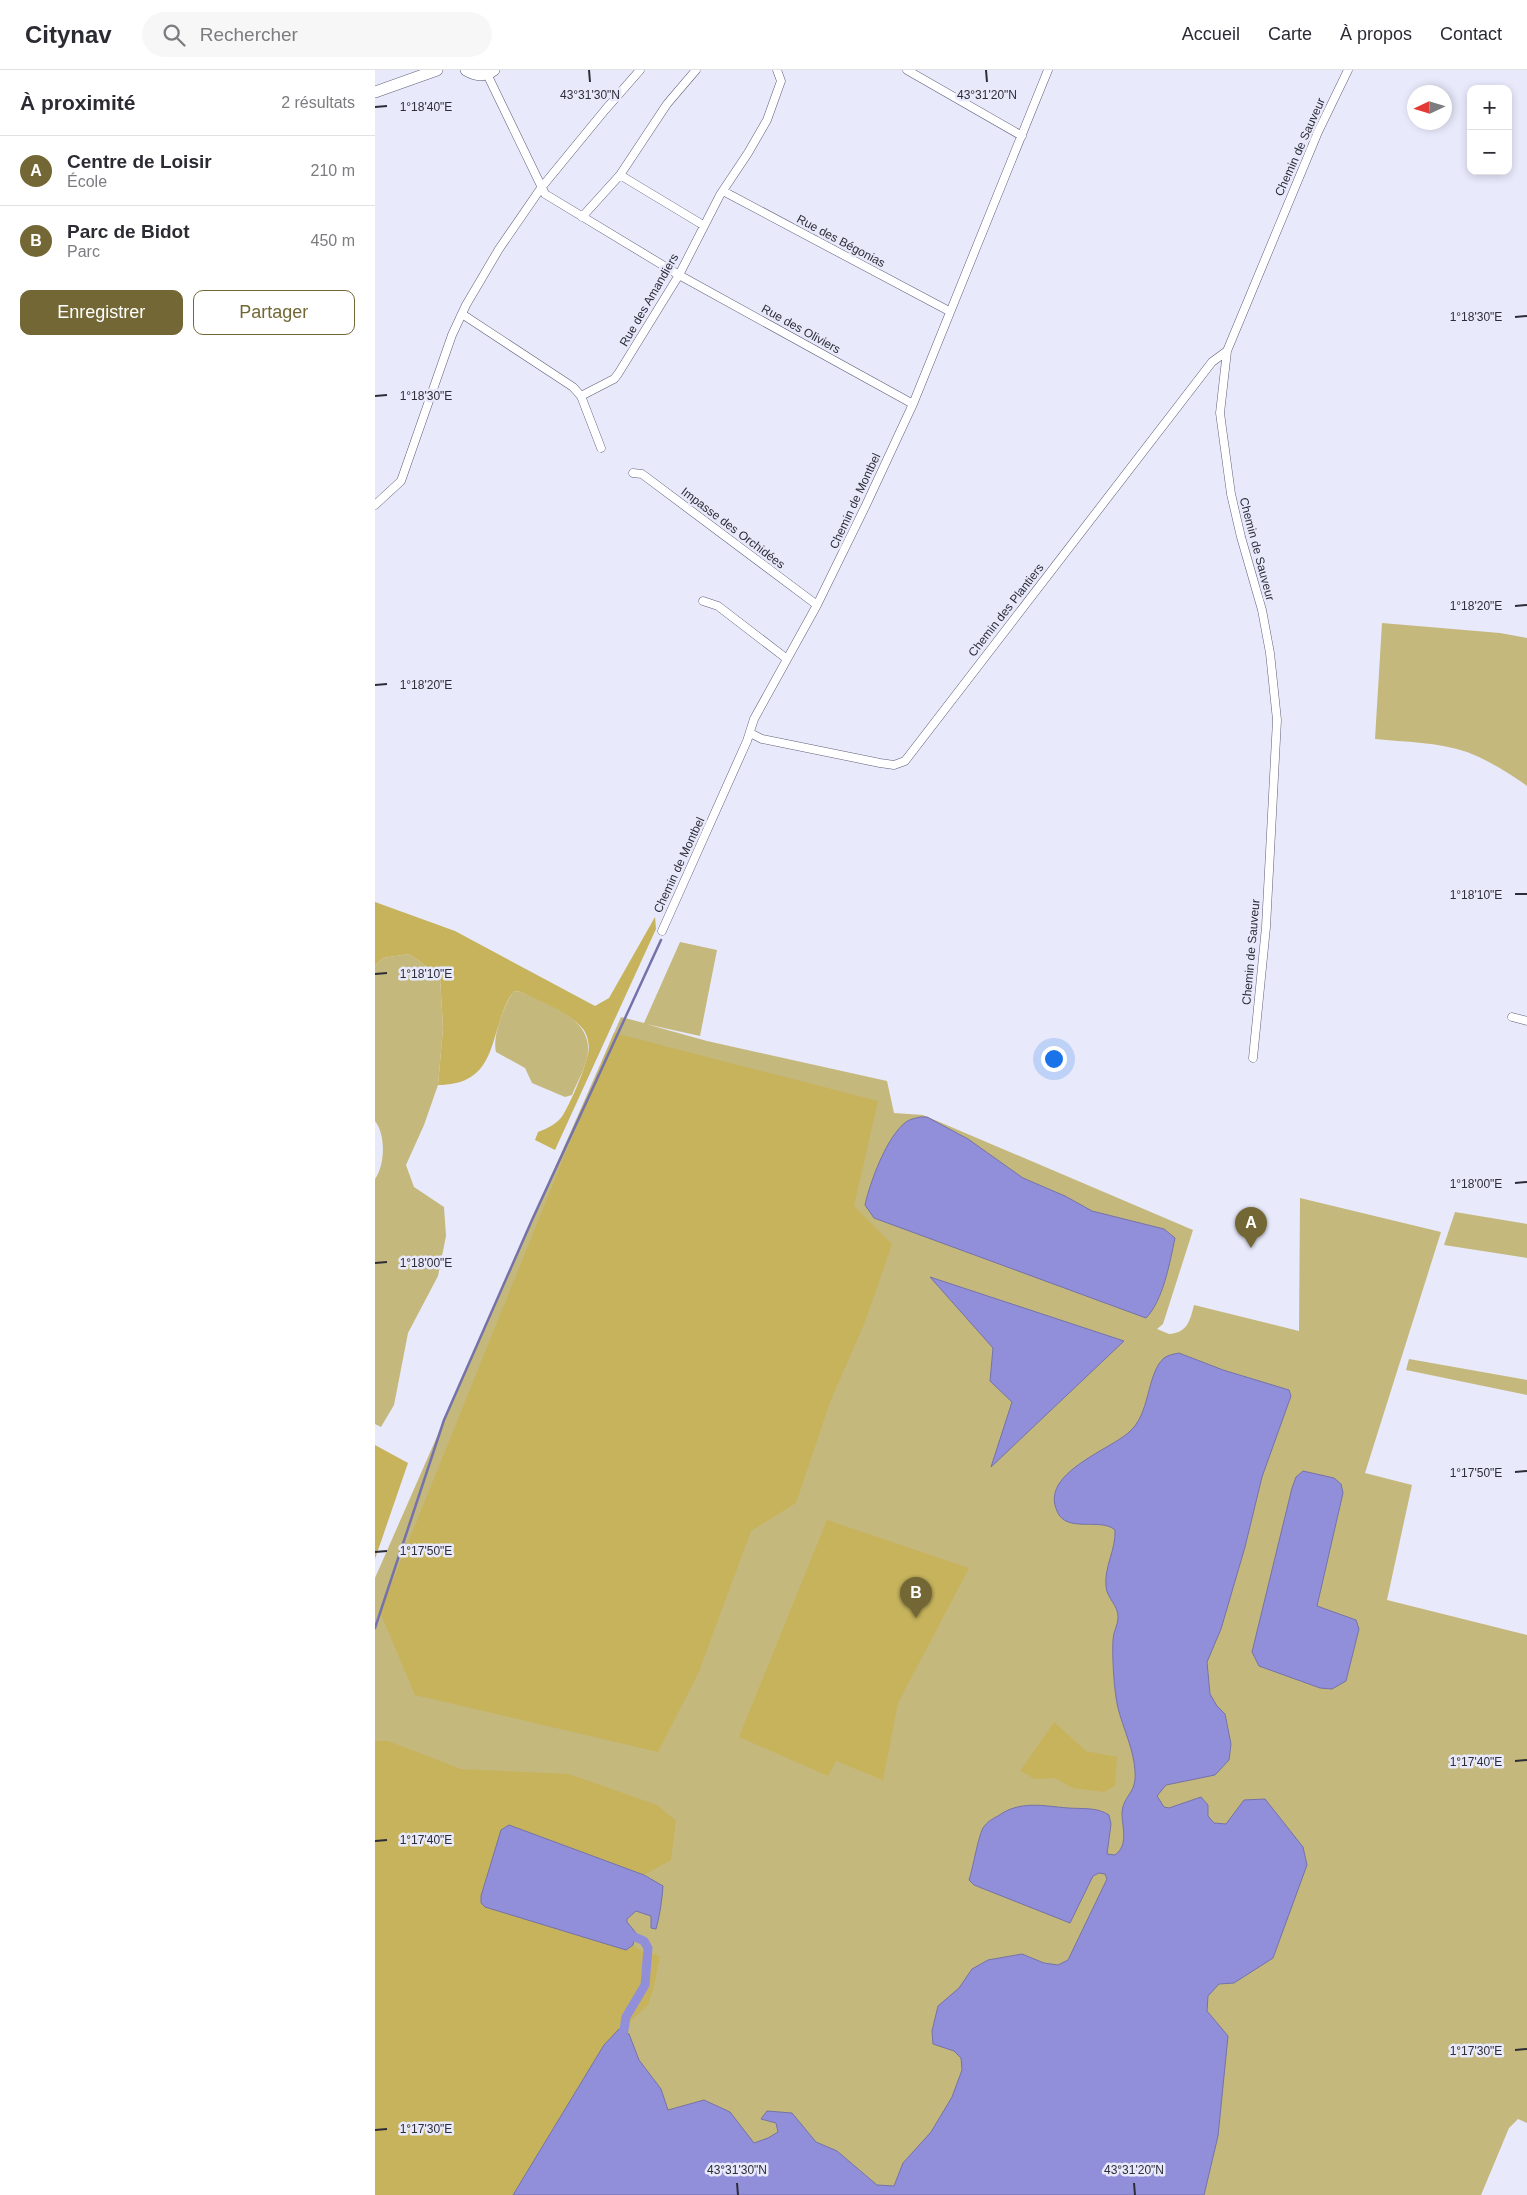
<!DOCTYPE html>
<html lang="fr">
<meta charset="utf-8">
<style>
:root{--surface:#fff;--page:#f7f7f7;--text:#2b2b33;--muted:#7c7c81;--line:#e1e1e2;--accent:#736835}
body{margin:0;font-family:Arial,sans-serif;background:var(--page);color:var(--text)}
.controls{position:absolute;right:15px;top:15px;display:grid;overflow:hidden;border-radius:10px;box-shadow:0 2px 8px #0003}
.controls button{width:45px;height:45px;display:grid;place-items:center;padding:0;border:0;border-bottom:1px solid var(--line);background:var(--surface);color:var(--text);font:25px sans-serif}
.compass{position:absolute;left:1032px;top:15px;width:45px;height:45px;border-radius:50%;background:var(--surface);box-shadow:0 2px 8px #0003;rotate:266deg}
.you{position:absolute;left:678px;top:988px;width:18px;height:18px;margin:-12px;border:4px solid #fff;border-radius:50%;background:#1a73e8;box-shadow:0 0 0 8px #1a73e833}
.badge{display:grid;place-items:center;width:32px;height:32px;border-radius:50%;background:var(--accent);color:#fff;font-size:16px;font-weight:700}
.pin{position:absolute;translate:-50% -41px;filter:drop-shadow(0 1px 2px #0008)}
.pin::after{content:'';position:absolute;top:26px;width:18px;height:15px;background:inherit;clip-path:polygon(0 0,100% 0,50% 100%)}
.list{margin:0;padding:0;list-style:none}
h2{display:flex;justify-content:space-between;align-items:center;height:65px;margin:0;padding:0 20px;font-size:21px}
h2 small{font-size:16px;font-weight:400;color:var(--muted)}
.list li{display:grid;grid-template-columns:32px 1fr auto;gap:15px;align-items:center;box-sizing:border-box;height:70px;padding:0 20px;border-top:1px solid var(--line)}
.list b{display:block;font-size:19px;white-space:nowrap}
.list p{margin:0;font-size:16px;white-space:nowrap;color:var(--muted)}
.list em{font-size:16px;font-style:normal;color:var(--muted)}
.actions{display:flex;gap:10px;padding:15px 20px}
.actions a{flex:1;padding:11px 0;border:1px solid var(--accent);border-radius:10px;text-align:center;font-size:18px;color:var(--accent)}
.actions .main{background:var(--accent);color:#fff}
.icon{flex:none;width:28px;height:28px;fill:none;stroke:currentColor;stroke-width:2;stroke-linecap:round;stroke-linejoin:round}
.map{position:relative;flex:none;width:1152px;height:2125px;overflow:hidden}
header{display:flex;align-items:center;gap:30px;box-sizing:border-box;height:70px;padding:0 25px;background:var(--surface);border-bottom:1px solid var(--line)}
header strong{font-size:24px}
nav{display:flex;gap:28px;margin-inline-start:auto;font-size:18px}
.search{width:350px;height:45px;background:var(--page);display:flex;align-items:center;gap:12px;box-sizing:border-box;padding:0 18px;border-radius:28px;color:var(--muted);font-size:19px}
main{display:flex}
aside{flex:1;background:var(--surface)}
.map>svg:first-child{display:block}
</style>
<header>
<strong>Citynav</strong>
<div class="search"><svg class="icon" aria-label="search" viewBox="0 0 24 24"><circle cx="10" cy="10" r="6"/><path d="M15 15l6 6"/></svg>Rechercher</div>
<nav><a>Accueil</a><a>Carte</a><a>À propos</a><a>Contact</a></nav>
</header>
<main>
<aside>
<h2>À proximité<small>2 résultats</small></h2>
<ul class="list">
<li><span class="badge">A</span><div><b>Centre de Loisir</b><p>École</p></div><em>210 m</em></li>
<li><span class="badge">B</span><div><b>Parc de Bidot</b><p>Parc</p></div><em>450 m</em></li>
</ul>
<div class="actions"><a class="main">Enregistrer</a><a>Partager</a></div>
</aside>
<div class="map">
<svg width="1152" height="2125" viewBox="0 0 1152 2125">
<rect width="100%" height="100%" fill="#e8e9fb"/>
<path fill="#c5b87c" d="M1007,553L1125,563L1152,568V716C1136,704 1111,689 1092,682C1063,672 1030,672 1000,669Z
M305,872L342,880L325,966L271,954L332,971L512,1011L519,1043L548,1045L818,1160L788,1254L782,1259L794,1264C812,1263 815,1251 819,1235L924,1261L925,1128L1066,1162L990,1403L1037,1415L1012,1530L1152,1565V2053L1143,2049L1134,2058L1106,2125H0V1508L246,947L269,953Z
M34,884L65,906L68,958L63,1015L49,1055L31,1095L39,1117L69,1137L71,1166L63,1206L33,1263L19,1335L6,1357L0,1354V1109C10,1095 11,1065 0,1051V896L8,888Z
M139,921L146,922C171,934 216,947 213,982C212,996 202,1012 197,1025L190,1027L157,1013L150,998L121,982C117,967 129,934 139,921Z
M1080,1142L1152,1154V1188L1069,1175Z
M1034,1289L1152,1310V1325L1031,1300Z"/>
<path fill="#c6b35c" d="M0,832L80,861L220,936L234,928L280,847L281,859L180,1080L160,1070L163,1062C173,1058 182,1054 188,1045C196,1032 210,999 213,984C215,977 213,965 208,959C193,941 166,932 146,922L139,921C112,956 128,1015 63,1015L68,958L65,906L34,884L8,888L0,896Z
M239,963L503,1031L479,1136L517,1174L490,1252L455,1332L421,1433L376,1461L323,1604L283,1682L40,1625L5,1542Z
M0,1375L33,1393L0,1489Z
M452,1450L594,1498L523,1633L508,1710L461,1691L453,1706L364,1667Z
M679,1652L711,1681L742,1687L740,1716L729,1722L698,1718L680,1708L660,1709L645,1701Z
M0,1671H13L86,1699L194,1704L282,1735L301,1751L296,1790L269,1805L134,1755L255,1879L258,1875L268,1882L285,1886L279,1916L273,1935L229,1975L138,2125H0Z"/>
<path fill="#928fda" stroke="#7472a9" d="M546,1047H552L593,1069L648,1108L690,1126L717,1141L789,1159L800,1168C795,1192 788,1231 771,1248L499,1148L490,1135C495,1112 512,1066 531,1052C535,1049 541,1048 546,1047Z
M555,1207L749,1271L616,1397L637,1332L615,1311L618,1278Z
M804,1283L848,1300L914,1320L916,1326L887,1407L870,1477L846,1559L832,1592L835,1624L842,1636L850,1644L856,1674L854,1690L840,1705L791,1715L782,1726L789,1737L794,1738L826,1727L833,1735V1746L839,1753L851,1754L869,1730L890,1729L928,1777L932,1795L898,1888L859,1913L844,1914L833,1926L832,1941L853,1966L843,2066L829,2125H138L229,1975L244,1959L254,1964L264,1990L286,2019L293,2040L329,2030L355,2042L379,2073L393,2068L403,2062L401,2053L386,2049L392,2041L417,2043L441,2072L462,2081L502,2115L519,2116L528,2093L556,2062L577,2027L587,2000L586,1988L579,1981L558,1974L557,1961L563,1936L584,1918L597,1899L613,1890L647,1884L669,1893L683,1895L693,1890L732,1809L730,1804L724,1803L718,1806L695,1853L599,1815L594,1810C598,1798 603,1767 608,1758C612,1752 617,1749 623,1746C645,1730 668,1736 693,1738C708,1739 722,1737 734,1745L736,1754L732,1784L740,1785C754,1775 747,1757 747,1743C748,1725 762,1724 760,1701C759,1680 748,1658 743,1638C739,1621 737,1587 738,1570C738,1562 743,1555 743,1548C744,1536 731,1527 731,1516C729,1497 741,1480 740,1460C726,1447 691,1464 682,1441C665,1404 732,1381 753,1363C776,1345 771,1304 789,1288C793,1285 799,1284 804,1283Z
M928,1401L959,1408L966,1414L968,1423L942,1536L981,1550L984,1559L971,1611L957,1619L945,1618L884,1596L877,1582L917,1418L921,1407Z
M134,1755L269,1805L288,1816C287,1830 285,1845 281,1859L276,1858V1846L261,1841L252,1849V1852L261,1863L258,1875L251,1880L110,1837L106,1833V1826L126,1760Z"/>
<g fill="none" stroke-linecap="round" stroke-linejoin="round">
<path stroke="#7472a9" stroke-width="2.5" d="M0,1558L69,1350L157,1150L286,870"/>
<path stroke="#928fda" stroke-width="9" d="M249,1960L251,1947L270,1915L273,1878L269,1871L260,1867"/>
<g stroke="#5f5f78" stroke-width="9">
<path id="street" d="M532,0L647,66
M112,4L170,124L304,205L538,334
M245,105L328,155
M348,121L574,241
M207,147L245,105L292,34L321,0
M87,244L198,317L206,326L239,309L243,304L304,205L345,125L373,83L392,50L406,11L402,0
M206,326L226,378
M258,403L267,404L442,535
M0,435L26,411L77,265L91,235L124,179L166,118L230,40L265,0
M328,531L343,536L412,589
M375,663L387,669L505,693L519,695L530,691L837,292L852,281
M287,861L372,671L379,649L442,535L491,435L538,334L673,0
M1137,947L1152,951
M878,988L891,857L902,650L895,583L887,540L866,467L856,424L845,343L852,281L943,62L973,0"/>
</g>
<g stroke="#5f5f78" stroke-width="12">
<path id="secondary" d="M91,0C101,6 110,7 119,0
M0,22L62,0"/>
</g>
<use href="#street" stroke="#fff" stroke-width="8"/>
<use href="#secondary" stroke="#fff" stroke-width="11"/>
</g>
<path fill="none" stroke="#2d2d38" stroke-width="2" d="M214,0L215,12M611,0L612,12M0,37L12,36M1140,247L1152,246M0,326L12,325M1140,536L1152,535M0,615L12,614M1140,824H1152M0,904L12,903M1140,1113L1152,1112M0,1193L12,1192M1140,1402L1152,1401M0,1482L12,1481M1140,1691L1152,1690M0,1771L12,1770M1140,1980L1152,1979M0,2060L12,2059M362,2113L363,2125M759,2113L760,2125"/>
<g text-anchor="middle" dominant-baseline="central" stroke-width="5" stroke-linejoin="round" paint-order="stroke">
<g font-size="12" fill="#2d2d38" stroke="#e8e9fb">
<text transform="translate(925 77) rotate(-66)">Chemin de Sauveur</text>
<text transform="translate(466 171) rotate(28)">Rue des Bégonias</text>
<text transform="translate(274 230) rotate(-60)">Rue des Amandiers</text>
<text transform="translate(426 259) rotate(29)">Rue des Oliviers</text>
<text transform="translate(480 431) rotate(-65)">Chemin de Montbel</text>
<text transform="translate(358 458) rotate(37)">Impasse des Orchidées</text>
<text transform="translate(882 479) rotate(75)">Chemin de Sauveur</text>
<text transform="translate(631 540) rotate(-52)">Chemin des Plantiers</text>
<text transform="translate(304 795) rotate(-65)">Chemin de Montbel</text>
<text transform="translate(876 882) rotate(-85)">Chemin de Sauveur</text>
</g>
</g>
<g font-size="12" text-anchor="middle" fill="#2d2d38" stroke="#e8e9fb" stroke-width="5" stroke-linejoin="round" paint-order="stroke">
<text x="215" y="29">43°31'30"N</text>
<text x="612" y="29">43°31'20"N</text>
<text x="51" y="41">1°18'40"E</text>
<text x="1101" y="251">1°18'30"E</text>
<text x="51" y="330">1°18'30"E</text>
<text x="1101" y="540">1°18'20"E</text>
<text x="51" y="619">1°18'20"E</text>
<text x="1101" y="829">1°18'10"E</text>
<text x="51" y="908">1°18'10"E</text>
<text x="1101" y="1118">1°18'00"E</text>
<text x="51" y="1197">1°18'00"E</text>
<text x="1101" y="1407">1°17'50"E</text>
<text x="51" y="1485">1°17'50"E</text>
<text x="1101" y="1696">1°17'40"E</text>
<text x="51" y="1774">1°17'40"E</text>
<text x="1101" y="1985">1°17'30"E</text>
<text x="51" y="2063">1°17'30"E</text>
<text x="362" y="2104">43°31'30"N</text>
<text x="759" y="2104">43°31'20"N</text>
</g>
</svg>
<div class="controls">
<button>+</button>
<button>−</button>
</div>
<svg class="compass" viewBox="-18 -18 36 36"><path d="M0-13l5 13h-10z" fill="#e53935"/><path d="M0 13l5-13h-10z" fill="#7c7c81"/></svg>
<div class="you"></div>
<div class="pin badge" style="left:876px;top:1178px">A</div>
<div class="pin badge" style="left:541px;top:1548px">B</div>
</div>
</main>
